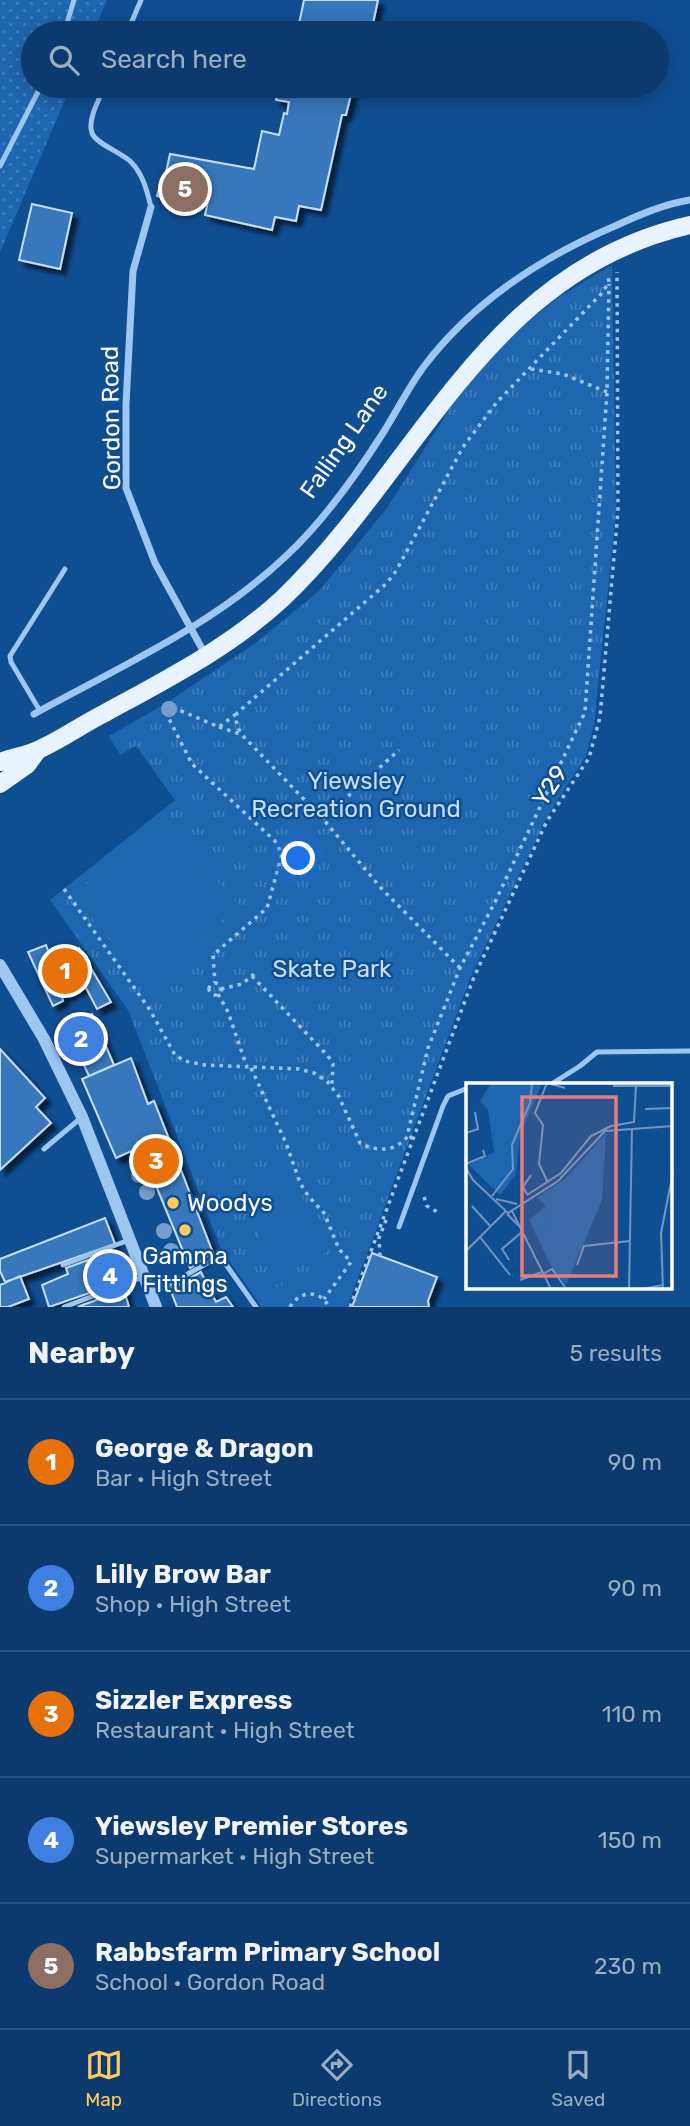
<!DOCTYPE html>
<meta charset="utf-8">
<style>
:root{--surface:#0c3a6e;--page:#154173;--text:#f1f3f6;--muted:#9aadc2;--line:#2c5481;--accent:#ffcb5f}
body{margin:0;font-family:Rubik,sans-serif;background:var(--page);color:var(--text)}
.you{position:absolute;left:299px;top:859px;width:24px;height:24px;margin:-18px;border:5px solid #fff;border-radius:50%;background:#1a73e8;box-shadow:0 0 0 10px #1a73e833}
.badge{display:grid;place-items:center;width:46px;height:46px;border-radius:50%;background:var(--accent);color:#fff;font-size:23px;font-weight:700}
.pin{position:absolute;translate:-50% -50%;border:4px solid #fff;box-shadow:0 2px 7px #0006}
.list{margin:0;padding:0;list-style:none}
h2{display:flex;justify-content:space-between;align-items:center;height:91px;margin:0;padding:0 28px;font-size:30px}
h2 small{font-size:23px;font-weight:400;color:var(--muted)}
.list li{display:grid;grid-template-columns:46px 1fr auto;gap:21px;align-items:center;box-sizing:border-box;height:126px;padding:0 28px;border-top:2px solid var(--line)}
.list b{display:block;font-size:26px;white-space:nowrap}
.list p{margin:0;font-size:23px;white-space:nowrap;color:var(--muted)}
.list em{font-size:23px;font-style:normal;color:var(--muted)}
.icon{flex:none;width:38px;height:38px;fill:none;stroke:currentColor;stroke-width:2;stroke-linecap:round;stroke-linejoin:round}
.map{position:relative;flex:none;width:690px;height:1307px;overflow:hidden}
.search{position:absolute;background:var(--surface);box-shadow:0 4px 18px #0003;left:21px;right:21px;top:21px;height:77px;display:flex;align-items:center;gap:18px;box-sizing:border-box;padding:0 24px;border-radius:38px;color:var(--muted);font-size:26px}
.sheet{height:721px;background:var(--surface)}
nav{display:flex;justify-content:space-around;align-items:center;box-sizing:border-box;height:98px;border-top:2px solid var(--line);background:var(--surface);font-size:19px;color:var(--muted)}
nav a{display:grid;justify-items:center;gap:4px}
nav .on{color:var(--accent)}
.map>svg:first-child{display:block}
</style>
<div class="map">
<svg width="690" height="1307" viewBox="0 0 690 1307">
<defs>
<pattern id="grass-dots" width="8" height="8" patternUnits="userSpaceOnUse" patternTransform="scale(1.75)"><rect width="8" height="8" fill="#1f66b0"/><path d="M2 2h.1M6 6h.1" fill="none" stroke="#417dbc" stroke-width="1.8" stroke-linecap="round"/></pattern>
<pattern id="park-tufts" width="24" height="20" patternUnits="userSpaceOnUse" patternTransform="scale(1.75)"><rect width="24" height="20" fill="#1f66b0"/><path d="M3 7l-1-3M5 7V3M7 7l1-3M15 17l-1-3M17 17v-4M19 17l1-3" fill="none" stroke="#417dbc"/></pattern>
<filter id="shadow"><feDropShadow dx="5.5" dy="5.5" stdDeviation="2" flood-color="#0009"/></filter>
</defs>
<rect width="100%" height="100%" fill="#104e92"/>
<path fill="url(#grass-dots)" d="M0,0H107L93,33H33V86H71L0,252Z"/>
<path fill="url(#park-tufts)" d="M612,265L616,511L594,725L586,756L548,815L471,976L347,1307H262L221,1249L128,1010L50,900L175,800L136,746L120,755L109,736L165,704L257,642L320,590L387,508L456,399L483,367L513,335L557,298Z"/>
<path fill="#1f66b0" d="M160,818L239,905L152,984L73,897Z
M290,1171L327,1252L276,1275L240,1193Z
M369,1247L347,1307H262L255,1297Z"/>
<path fill="#3977bb" stroke="#c4e0fe" stroke-width="2" filter="url(#shadow)" d="M304,0H378L371,33H297Z
M279,86H353L346,115H342L321,210L299,206L296,221L275,217L272,230L205,215L209,196L196,194L175,200L157,196L161,181L164,182L170,154L254,169L262,131L279,135L284,113L287,114L289,102L276,100Z
M32,204L72,213L60,269L19,260Z
M46,945L49,953L59,950L62,956L79,948L111,1002L97,1009L85,986L62,996L63,1001L53,1006L28,952Z
M92,1014L114,1065L89,1076L66,1027Z
M0,1049L45,1098L36,1107L51,1123L0,1170Z
M131,1058L148,1104L154,1101L169,1139L149,1149L147,1144L116,1158L82,1079Z
M169,1139L213,1253L190,1268L142,1152Z
M105,1218L115,1244L5,1282L0,1271V1259Z
M110,1252L120,1280L100,1287L101,1289L49,1307L42,1285L68,1274L66,1268Z
M372,1253L437,1277L428,1301L429,1307H352Z
M201,1272L216,1302L226,1297L233,1307H177L170,1289Z
M20,1276L29,1299L8,1307H0V1285Z
M124,1290L129,1307H78L80,1306Z"/>
<g fill="none" stroke-linecap="round" stroke-linejoin="round">
<path stroke="#9cc7f3" stroke-width="3.5" stroke-dasharray="3.5 5" stroke-linecap="butt" d="M531,369L563,374L607,392
M165,704L164,709L192,764L275,841L282,854L267,908L213,955L215,983
M165,704L219,727L236,714
M219,727L240,734
M323,819L399,750
M64,889L150,1010L175,1055L185,1061L205,1065L299,1069L314,1073L327,1081L339,1097L360,1143C379,1153 396,1151 409,1135
M460,968L381,888L323,819L243,736C237,728 235,722 237,713L387,583L396,571L463,447L497,402L602,293L609,282L608,277
M252,976L328,1056L333,1064L332,1085
M209 989a6 6 0 1 1 12 0a6 6 0 1 1-12 0Z
M221,989L242,984L254,974
M218,994L228,1012L247,1067
M251,1068L286,1143L300,1183L309,1197L324,1213L339,1249L351,1262L324,1299
M412,1139L408,1132L428,1048L460,968L494,904L585,712L607,392L609,284
M424,1197L427,1206L439,1213
M380,1256L379,1238L388,1215
M290,1307C300,1290 320,1289 329,1307
M350,1307L474,977L547,821L589,758L600,717L618,511L617,272"/>
<path stroke="#9cc7f3" stroke-width="5" d="M64,33L74,0
M127,33L141,0
M105,86C100,98 87,119 92,133C95,143 122,153 131,162C143,174 147,191 151,207
M0,166L41,86
M40,711L11,662L10,656L65,569
M550,1085L580,1066L597,1052L690,1051
M44,1149L82,1117
M399,1227L443,1106L448,1096L468,1088
M63,1265L129,1240
M152,1294L220,1256L256,1307
M64,1307L143,1277"/>
<path stroke="#9cc7f3" stroke-width="7" d="M151,207L133,271L126,404V488L155,563L206,656
M34,714C121,666 212,626 285,557C323,522 355,477 383,433C397,411 409,386 425,365C474,301 542,257 615,226C639,215 664,204 690,200"/>
<path stroke="#9cc7f3" stroke-width="12" d="M0,965L44,1039L82,1117L156,1307"/>
<path stroke="#e9f2ff" stroke-width="18" d="M0,762C13,757 28,755 40,749C62,739 83,724 105,713C167,679 230,647 282,599C419,468 485,271 690,225
M0,784L27,765L38,750"/>
</g>
<g fill="#739ecd">
<circle cx="169" cy="709" r="8"/>
<circle cx="139" cy="1175" r="8"/>
<circle cx="147" cy="1192" r="8"/>
<circle cx="164" cy="1231" r="8"/>
<circle cx="171" cy="1251" r="8"/>
</g>
<g fill="#ffcb5f" stroke="#104e92" stroke-width="2.5">
<circle cx="173" cy="1203" r="7"/>
<circle cx="185" cy="1230" r="7"/>
</g>
<g text-anchor="middle" dominant-baseline="central" stroke-width="5" stroke-linejoin="round" paint-order="stroke">
<g font-size="24" fill="#fff" stroke="#104e92">
<text transform="translate(111 418) rotate(-91)">Gordon Road</text>
<text transform="translate(344 441) rotate(-55)">Falling Lane</text>
<text transform="translate(550 786) rotate(-57)">Y29</text>
</g>
<g font-size="24" fill="#c4e0fe" stroke="#104e92">
<text x="356" y="781">Yiewsley<tspan x="356" dy="28">Recreation Ground</tspan></text>
<text x="332" y="969">Skate Park</text>
</g>
<g font-size="24" fill="#fff" stroke="#104e92" text-anchor="start">
<text x="187" y="1203">Woodys</text>
<text x="185" y="1256" text-anchor="middle">Gamma<tspan x="185" dy="28">Fittings</tspan></text>
</g>
</g>
<g transform="translate(466 1083)">
<rect width="206" height="206" fill="#104e92"/>
<path d="M25,0H76L54,52L50,91L34,112L3,82L28,69L23,28L17,15Z" fill="#1f66b0"/>
<path d="M25,0H29L23,19L28,68L22,27L14,18Z" fill="#1f66b0"/>
<path d="M140,50L136,117L100,202L86,185L63,137L80,123L71,115L100,95Z" fill="#1f66b0"/>
<path d="M68 137a9 9 0 1 1 18 0a9 9 0 1 1-18 0Z" fill="#1f66b0"/>
<path fill="none" stroke="#7095be" stroke-width="2" d="M170,3H207M179,26L207,25M0,50L12,46L9,29M0,81L19,73L17,67M0,85L7,97L42,130L92,98L139,48L207,43M82,100L73,81L77,42L69,30L81,0L99,5M61,111L57,104L65,92M61,112L95,90L125,53L145,43L168,39L170,3H147M26,113L47,86L46,62L64,20L66,0M30,116L51,121M6,123L25,144M46,128L85,206M41,131L56,146M14,154L44,192M0,168L40,128M43,177L36,166L57,148M111,182L118,163L164,158M77,191L86,186L99,204M54,197L76,189M163,206L166,45M176,206L197,202M197,206L195,150L207,89"/>
<path fill="#e67e7e" fill-opacity="0.15" stroke="#e67e7e" stroke-width="3.5" d="M56,14H150V193H56Z"/>
<rect width="206" height="206" fill="none" stroke="#fff" stroke-width="3.5"/>
</g>
</svg>
<div class="you"></div>
<div class="pin badge" style="left:65px;top:971px;background:#e8710a">1</div>
<div class="pin badge" style="left:81px;top:1039px;background:#3f7fe0">2</div>
<div class="pin badge" style="left:156px;top:1161px;background:#e8710a">3</div>
<div class="pin badge" style="left:110px;top:1276px;background:#3f7fe0">4</div>
<div class="pin badge" style="left:185px;top:189px;background:#8d6e63">5</div>
<div class="search"><svg class="icon" aria-label="search" viewBox="0 0 24 24"><circle cx="10" cy="10" r="6"/><path d="M15 15l6 6"/></svg>Search here</div>
</div>
<section class="sheet">
<h2>Nearby<small>5 results</small></h2>
<ul class="list">
<li><span class="badge" style="background:#e8710a">1</span><div><b>George &amp; Dragon</b><p>Bar · High Street</p></div><em>90 m</em></li>
<li><span class="badge" style="background:#3f7fe0">2</span><div><b>Lilly Brow Bar</b><p>Shop · High Street</p></div><em>90 m</em></li>
<li><span class="badge" style="background:#e8710a">3</span><div><b>Sizzler Express</b><p>Restaurant · High Street</p></div><em>110 m</em></li>
<li><span class="badge" style="background:#3f7fe0">4</span><div><b>Yiewsley Premier Stores</b><p>Supermarket · High Street</p></div><em>150 m</em></li>
<li><span class="badge" style="background:#8d6e63">5</span><div><b>Rabbsfarm Primary School</b><p>School · Gordon Road</p></div><em>230 m</em></li>
</ul>
</section>
<nav>
<a class="on"><svg class="icon" aria-label="map" viewBox="0 0 24 24"><path d="M3 6l6-2 6 2 6-2v14l-6 2-6-2-6 2zM9 4v14M15 6v14"/></svg>Map</a>
<a><svg class="icon" aria-label="directions" viewBox="0 0 24 24"><path d="M12 3l9 9-9 9-9-9zM9 14v-3h6M13 9l2 2-2 2"/></svg>Directions</a>
<a><svg class="icon" aria-label="saved" viewBox="0 0 24 24"><path d="M7 4h10v16l-5-4-5 4z"/></svg>Saved</a>
</nav>
